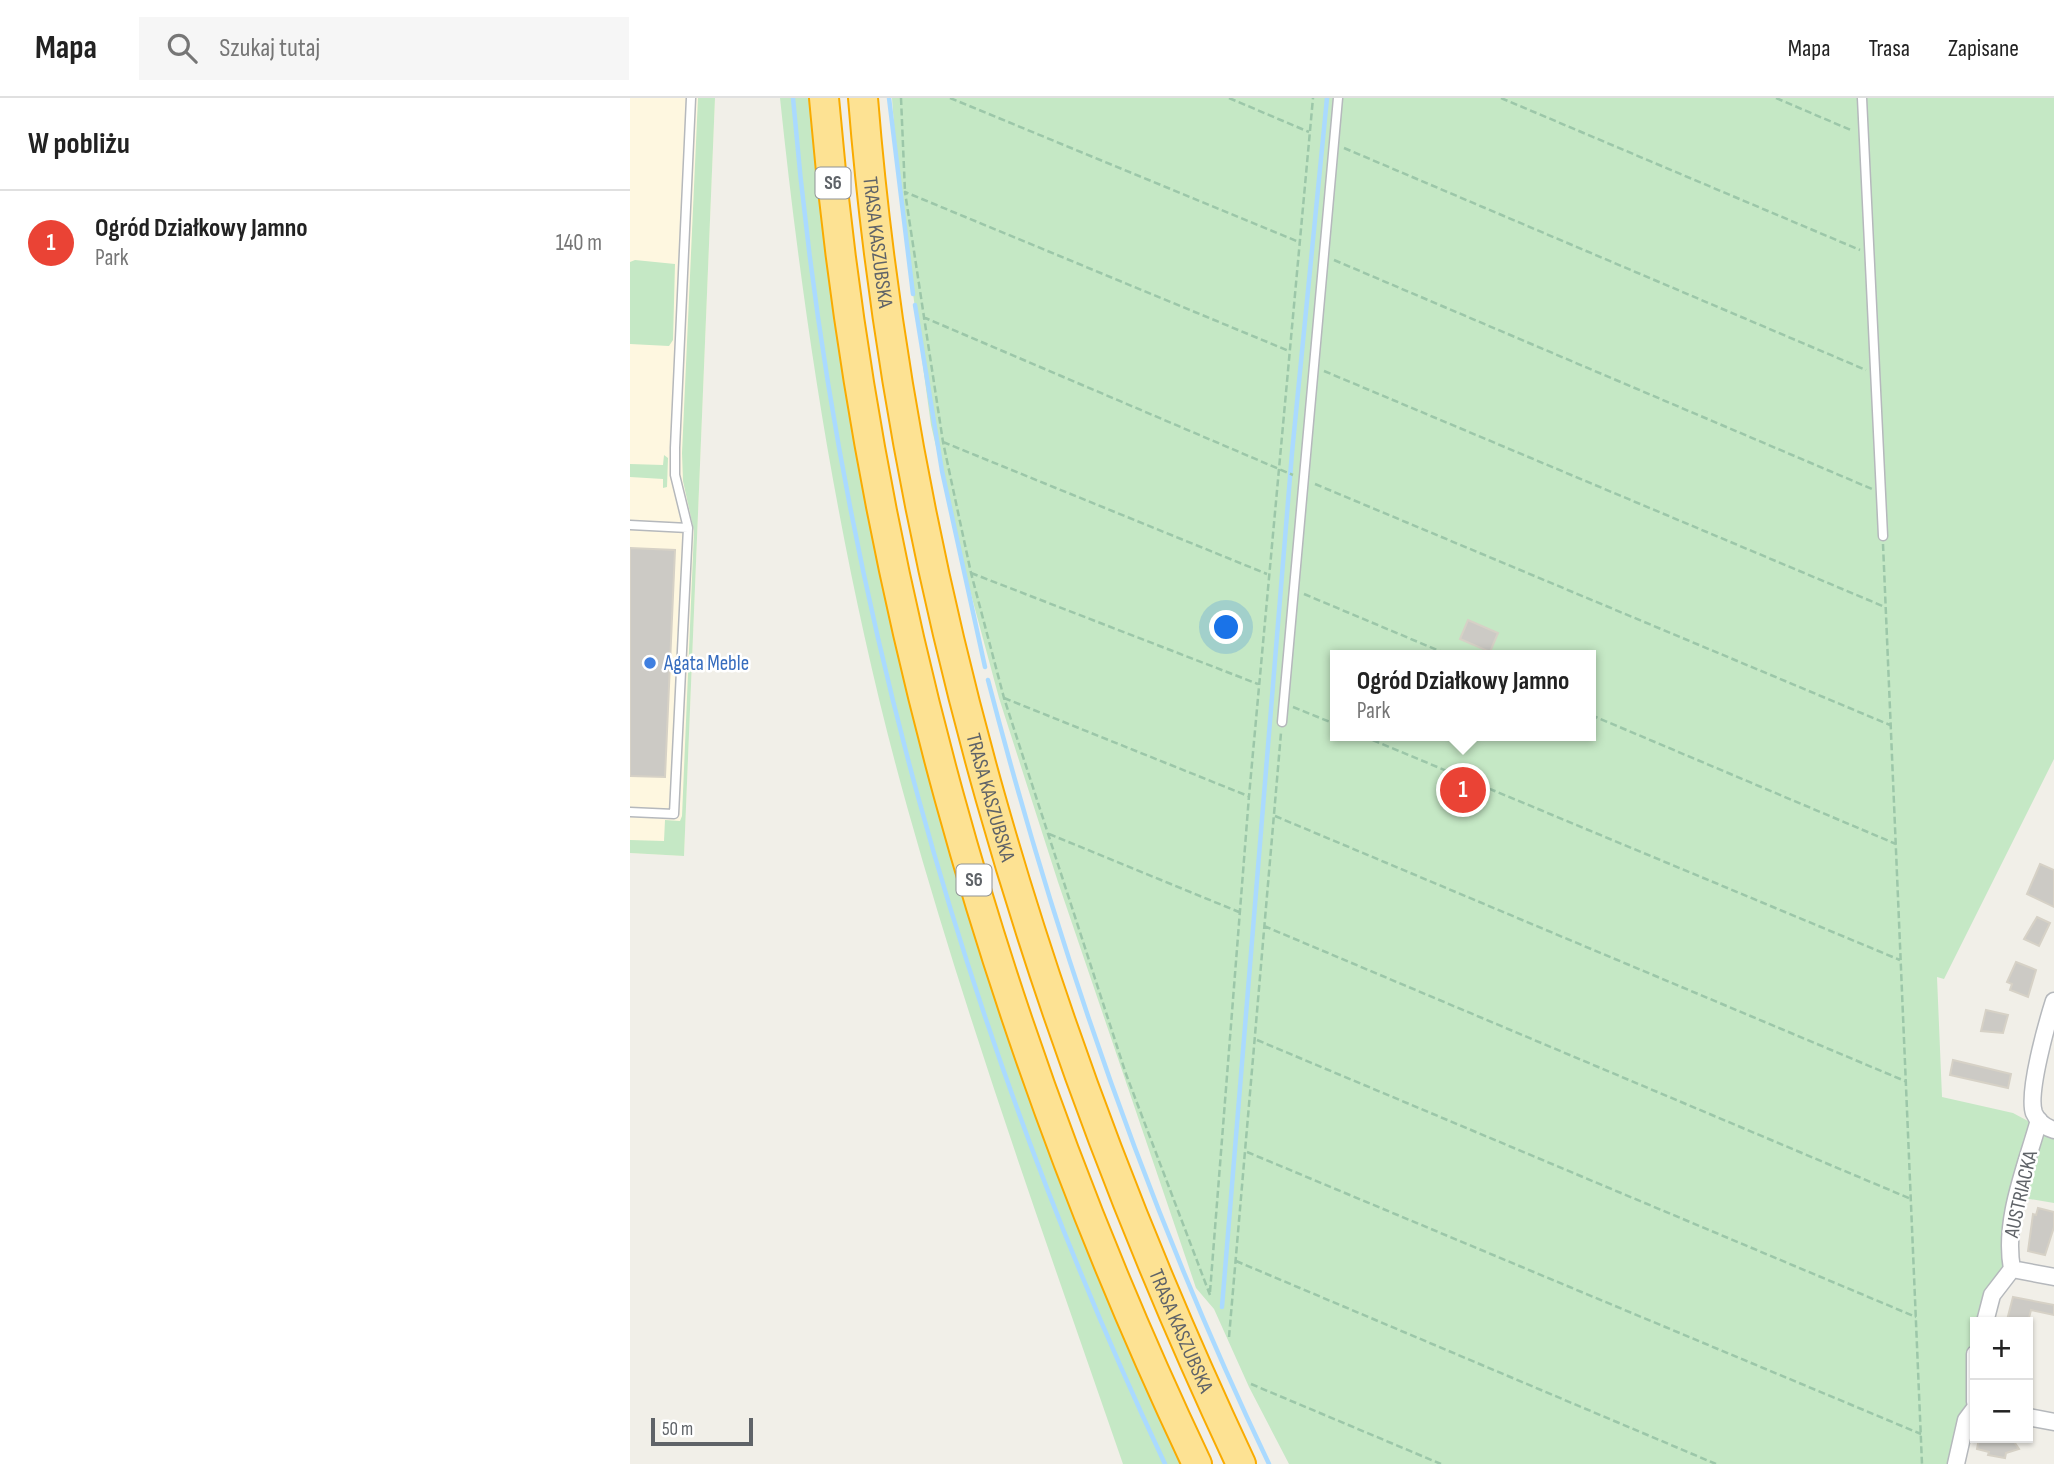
<!DOCTYPE html>
<html lang="pl">
<meta charset="utf-8">
<style>
:root{--surface:#fff;--page:#f6f6f6;--text:#222;--muted:#767676;--line:#e0e0e0;--accent:#ea4335}
body{margin:0;font-family:"Sofia Sans Condensed",sans-serif;background:var(--page);color:var(--text)}
.controls{position:absolute;right:21px;bottom:21px;display:grid;overflow:hidden;border-radius:0px;box-shadow:0 2px 5px #0004}
.controls button{width:63px;height:63px;display:grid;place-items:center;padding:0;border:0;border-bottom:2px solid var(--line);background:var(--surface);color:var(--text);font:35px sans-serif}
.scale{position:absolute;left:21px;bottom:18px;width:102px;box-sizing:border-box;padding-left:7px;border:4px solid #5f6368;border-top:0;font-size:19px;line-height:24px;white-space:nowrap;color:#5f6368;-webkit-text-stroke:5px #fff;paint-order:stroke}
.you{position:absolute;left:597px;top:530px;width:24px;height:24px;margin:-18px;border:5px solid #fff;border-radius:50%;background:#1a73e8;box-shadow:0 0 0 10px #1a73e833}
.badge{display:grid;place-items:center;width:46px;height:46px;border-radius:50%;background:var(--accent);color:#fff;font-size:23px;font-weight:700}
.pin{position:absolute;translate:-50% -50%;border:4px solid #fff;box-shadow:0 2px 7px #0006}
.popup{position:absolute;left:700px;top:552px;width:266px;height:91px;box-sizing:border-box;display:grid;place-content:center;border-radius:0px;background:var(--surface);filter:drop-shadow(0 2px 5px #0005);font-size:23px;white-space:nowrap;color:var(--muted)}
.popup b{font-size:26px;color:var(--text)}
.popup::after{content:'';position:absolute;left:50%;top:100%;margin-left:-14px;border:14px solid transparent;border-top-color:var(--surface)}
.list{margin:0;padding:0;list-style:none}
h2{display:flex;justify-content:space-between;align-items:center;height:91px;margin:0;padding:0 28px;font-size:30px}
h2 small{font-size:23px;font-weight:400;color:var(--muted)}
.list li{display:grid;grid-template-columns:46px 1fr auto;gap:21px;align-items:center;box-sizing:border-box;height:105px;padding:0 28px;border-top:2px solid var(--line)}
.list b{display:block;font-size:26px;white-space:nowrap}
.list p{margin:0;font-size:23px;white-space:nowrap;color:var(--muted)}
.list em{font-size:23px;font-style:normal;color:var(--muted)}
.icon{flex:none;width:38px;height:38px;fill:none;stroke:currentColor;stroke-width:2;stroke-linecap:round;stroke-linejoin:round}
.map{position:relative;flex:none;width:1424px;height:1366px;overflow:hidden}
header{display:flex;align-items:center;gap:42px;box-sizing:border-box;height:98px;padding:0 35px;background:var(--surface);border-bottom:2px solid var(--line)}
header strong{font-size:33px}
nav{display:flex;gap:38px;margin-inline-start:auto;font-size:24px}
.search{width:490px;height:63px;background:var(--page);display:flex;align-items:center;gap:18px;box-sizing:border-box;padding:0 24px;border-radius:0px;color:var(--muted);font-size:26px}
main{display:flex}
aside{flex:1;background:var(--surface)}
.map>svg:first-child{display:block}
</style>
<header>
<strong>Mapa</strong>
<div class="search"><svg class="icon" aria-label="search" viewBox="0 0 24 24"><circle cx="10" cy="10" r="6"/><path d="M15 15l6 6"/></svg>Szukaj tutaj</div>
<nav><a>Mapa</a><a>Trasa</a><a>Zapisane</a></nav>
</header>
<main>
<aside>
<h2>W pobliżu<small></small></h2>
<ul class="list">
<li><span class="badge">1</span><div><b>Ogród Działkowy Jamno</b><p>Park</p></div><em>140 m</em></li>
</ul>
</aside>
<div class="map">
<svg width="1424" height="1366" viewBox="0 0 1424 1366">
<rect width="100%" height="100%" fill="#f1efe8"/>
<path fill="#fef7e0" d="M0,0H85L54,758L0,755Z"/>
<path fill="#c5e8c5" fill-rule="evenodd" d="M68,0H85L54,758L0,755V742L34,743L35,722L50,723L52,718L64,433L53,383L52,355Z
M150,0H179C221,472 347,938 551,1366H493C418,1149 340,933 278,712C213,480 175,239 150,0Z
M262,0H1424V661L1314,881L1307,879L1312,999L1383,1015L1424,1037V1105L1382,1098L1374,1127L1373,1168L1350,1224H1345L1336,1291L1338,1310L1322,1366H659L619,1289L584,1211L566,1190L428,784L369,600L338,485L301,327L269,93ZM705,557H961V638H705Z
M5,162L45,166L43,242L39,248L0,246V164Z
M34,357L38,360L37,389L33,390V381L0,379V366L33,367Z"/>
<g fill="none" stroke-linecap="round" stroke-linejoin="round">
<path stroke="#aadaff" stroke-width="4.5" d="M163,0C203,473 333,937 535,1366
M259,0L283,196
M285,207L312,373L355,569
M358,582C428,852 519,1115 639,1366
M592,1209L662,355L697,0"/>
</g>
<path fill="#cccac5" stroke="#d6d1c6" stroke-width="2" d="M0,450L45,452L35,679L0,678Z
M838,522L868,535L860,554L830,541Z
M1410,766L1424,772V809L1397,796Z
M1407,819L1420,825L1409,848L1394,841Z
M1386,864L1406,872L1398,899L1380,892L1382,886L1377,884Z
M1356,912L1378,917L1373,935L1351,933Z
M1323,962L1381,976L1378,990L1320,977Z
M1408,1110L1424,1114V1129L1415,1157L1398,1153L1403,1116L1406,1117Z
M1383,1199L1424,1207V1217L1401,1212L1398,1224L1377,1222Z
M1349,1340H1386L1385,1345L1389,1351L1376,1355L1375,1360L1358,1357L1359,1354L1347,1351Z"/>
<g fill="none" stroke-linecap="round" stroke-linejoin="round">
<g stroke="#b5b8bc" stroke-width="11">
<path id="lane" d="M1232,0L1253,438
M0,427L58,430L45,377V350L61,0
M652,624L708,0
M0,714L44,716L58,430"/>
</g>
<g stroke="#b5b8bc" stroke-width="19">
<path id="street" d="M1424,903C1417,925 1397,995 1404,1015C1408,1024 1415,1029 1424,1032
M1382,1171L1424,1179
M1355,1224L1362,1197L1382,1171C1373,1122 1396,1069 1409,1022
M1345,1256V1304
M1398,1319L1424,1324
M1326,1366L1336,1322L1345,1310"/>
</g>
<g stroke="#f9ab00" stroke-width="32">
<g id="highway">
<path d="M194,0C234,472 364,938 567,1366"/>
<path id="s1" d="M233,0C271,475 409,936 611,1366"/>
</g>
</g>
<path stroke="#9cc7a9" stroke-width="2.5" stroke-dasharray="7 3.5" stroke-linecap="butt" d="M271,0L275,94
M320,0L669,144
M599,0L679,34
M871,0L1230,152
M1146,0L1223,33
M714,50L1236,272
M704,162L1242,391
M293,219L663,377
M694,273L1255,509
M313,344L637,476
M685,386L1260,627
M1253,446L1292,1366
M341,475L628,586
M674,496L819,557
M374,600L618,698
M663,609L705,626
M961,617L1266,746
M733,638L1270,862
M645,718L1275,983
M419,736L609,814
M634,828L1281,1101
M627,942L1286,1219
M617,1054L1291,1336
M606,1163L1086,1366
M580,1194L619,698L683,0
M580,1197L496,976L374,600L341,475L313,344L275,94L659,253
M599,1239L651,635
M621,1286L811,1366"/>
<use href="#lane" stroke="#fff" stroke-width="8"/>
<use href="#street" stroke="#fff" stroke-width="16"/>
<use href="#highway" stroke="#fde293" stroke-width="28"/>
</g>
<circle fill="#3f7fe0" stroke="#fff" stroke-width="2.5" cx="20" cy="565" r="7"/>
<g text-anchor="middle" dominant-baseline="central" stroke-width="5" stroke-linejoin="round" paint-order="stroke">
<g fill="#fff" stroke="#8f9295" stroke-width="2">
<rect x="185.5" y="69.5" width="35" height="31" rx="5"/>
<rect x="326.5" y="766.5" width="35" height="31" rx="5"/>
</g>
<g font-size="19" font-weight="bold" fill="#5f6368">
<text x="203" y="85">S6</text>
<text x="344" y="782">S6</text>
</g>
<g font-size="21" fill="#5f6368" stroke="#fff">
<text stroke="none"><textPath href="#s1" startOffset="145">TRASA KASZUBSKA</textPath></text>
<text stroke="none"><textPath href="#s1" startOffset="712">TRASA KASZUBSKA</textPath></text>
<text transform="translate(1391 1096) rotate(-77)">AUSTRIACKA</text>
<text stroke="none"><textPath href="#s1" startOffset="1279">TRASA KASZUBSKA</textPath></text>
</g>
<g font-size="21" fill="#366cbe" stroke="#fff" text-anchor="start">
<text x="34" y="565">Agata Meble</text>
</g>
</g>
</svg>
<div class="controls">
<button>+</button>
<button>−</button>
</div>
<div class="scale">50 m</div>
<div class="you"></div>
<div class="pin badge" style="left:833px;top:692px">1</div>
<div class="popup"><b>Ogród Działkowy Jamno</b>Park</div>
</div>
</main>
